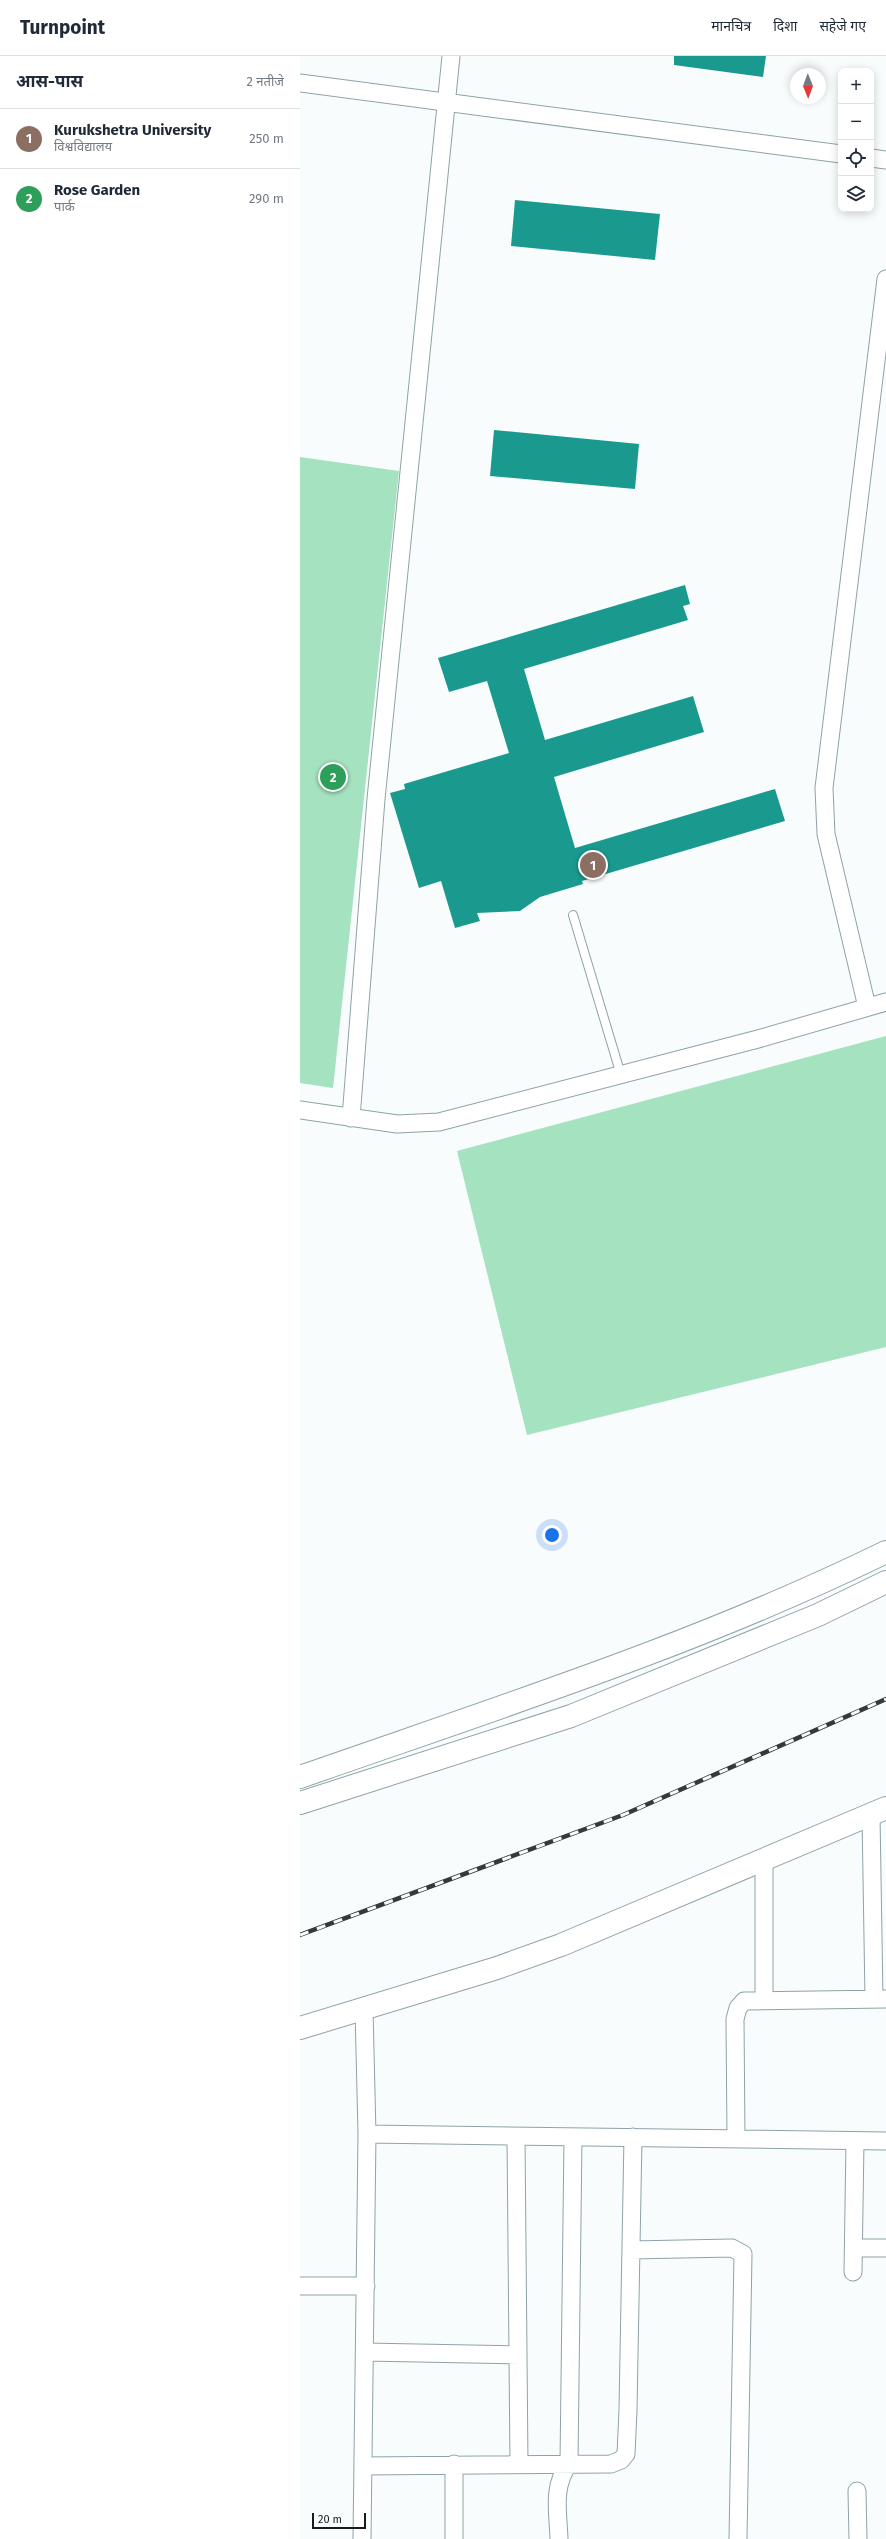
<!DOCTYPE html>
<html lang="hi">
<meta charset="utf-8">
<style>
:root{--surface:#fff;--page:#f2f2f3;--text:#1f2937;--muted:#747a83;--line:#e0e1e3;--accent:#0b8043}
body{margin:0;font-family:"Fira Sans","Noto Sans Devanagari",sans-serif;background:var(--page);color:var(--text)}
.controls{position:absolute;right:12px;top:12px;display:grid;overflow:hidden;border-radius:8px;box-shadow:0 2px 10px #0003}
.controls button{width:36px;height:36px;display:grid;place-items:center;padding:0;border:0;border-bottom:1px solid var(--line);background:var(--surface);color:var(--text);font:20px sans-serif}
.compass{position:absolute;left:490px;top:12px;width:36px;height:36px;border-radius:50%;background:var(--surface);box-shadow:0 2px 10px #0003;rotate:179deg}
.scale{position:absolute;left:12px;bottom:10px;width:54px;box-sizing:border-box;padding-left:4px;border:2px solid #141c1e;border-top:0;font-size:11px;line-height:14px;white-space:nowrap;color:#141c1e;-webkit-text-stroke:3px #f8fcfd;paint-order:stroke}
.you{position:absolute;left:252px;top:1479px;width:14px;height:14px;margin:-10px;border:3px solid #fff;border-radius:50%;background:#1a73e8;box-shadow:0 0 0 6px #1a73e833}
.badge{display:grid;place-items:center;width:26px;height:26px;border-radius:50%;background:var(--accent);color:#fff;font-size:13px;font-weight:700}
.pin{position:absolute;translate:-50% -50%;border:2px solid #fff;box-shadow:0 1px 4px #0006}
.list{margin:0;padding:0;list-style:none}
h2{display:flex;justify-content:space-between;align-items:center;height:52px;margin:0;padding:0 16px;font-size:17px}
h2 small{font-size:13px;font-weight:400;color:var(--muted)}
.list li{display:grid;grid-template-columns:26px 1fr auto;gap:12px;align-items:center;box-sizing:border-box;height:60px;padding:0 16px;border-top:1px solid var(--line)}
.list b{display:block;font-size:15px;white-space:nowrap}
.list p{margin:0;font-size:13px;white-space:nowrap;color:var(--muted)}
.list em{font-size:13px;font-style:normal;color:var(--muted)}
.icon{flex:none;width:22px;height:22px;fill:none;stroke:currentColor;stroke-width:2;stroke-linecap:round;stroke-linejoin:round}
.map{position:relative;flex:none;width:586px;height:2483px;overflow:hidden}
header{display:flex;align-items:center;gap:24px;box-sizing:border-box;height:56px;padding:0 20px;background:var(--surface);border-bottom:1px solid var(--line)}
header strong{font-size:19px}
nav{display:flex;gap:22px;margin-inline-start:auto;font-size:14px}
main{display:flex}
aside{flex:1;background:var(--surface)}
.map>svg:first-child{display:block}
</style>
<header>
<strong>Turnpoint</strong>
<nav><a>मानचित्र</a><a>दिशा</a><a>सहेजे गए</a></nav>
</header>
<main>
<aside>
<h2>आस-पास<small>2 नतीजे</small></h2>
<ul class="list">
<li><span class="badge" style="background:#8d6e63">1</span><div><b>Kurukshetra University</b><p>विश्वविद्यालय</p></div><em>250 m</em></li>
<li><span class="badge" style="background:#2e9e5b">2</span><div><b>Rose Garden</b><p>पार्क</p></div><em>290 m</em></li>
</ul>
</aside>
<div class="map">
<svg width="586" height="2483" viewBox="0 0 586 2483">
<rect width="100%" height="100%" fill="#f8fcfd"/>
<path fill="#a5e2bf" d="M0,401L99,415L33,1032L0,1027Z
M586,980V1291L227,1379L157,1095Z"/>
<path fill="#1a9a8f" d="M374,0H466L463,21L374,9Z
M215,144L360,158L355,204L211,190Z
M194,374L339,388L335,433L190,420Z
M385,529L390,548L383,550L388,564L224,613L245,684L393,640L404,676L254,721L275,792L475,733L485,765L282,825L283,828L240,841L220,855L177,857L180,865L155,872L141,825L119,832L90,737L105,733L104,728L209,697L187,625L149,636L138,602Z"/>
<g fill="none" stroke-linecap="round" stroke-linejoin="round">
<g stroke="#8ea3a7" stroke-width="10">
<path id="lane" d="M273,859L321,1019"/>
</g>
<g stroke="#8ea3a7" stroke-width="19">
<path id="street" d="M0,27L541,98
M571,102L586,104
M567,951L526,778L524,732L586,223
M0,1054L97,1068L139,1066L458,983L586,946
M51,1062L76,743L151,0
M571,1759L574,1943
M464,1805V1944
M67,2078L586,2085
M216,2081L219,2408
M436,2082L435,1963L438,1952L444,1945L586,1943
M554,2192H586
M331,2194L432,2192L443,2198L438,2483
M553,2216L555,2085
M0,2230H66
M65,2296L218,2299
M63,2410L311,2408L321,2404L326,2398L328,2354L333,2081
M557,2435L558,2483
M62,2483L67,2078L64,1953
M154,2483V2408
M259,2483C258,2454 252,2432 269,2407L273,2082"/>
</g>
<g stroke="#8ea3a7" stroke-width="24">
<path id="secondary" d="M0,1972L197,1912L261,1889L586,1752"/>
</g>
<g stroke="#8ea3a7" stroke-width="24">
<path id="primary" d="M0,1721C197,1652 398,1588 586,1496
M0,1747L271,1660L518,1559L586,1526"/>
</g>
<use href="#lane" stroke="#fff" stroke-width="8"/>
<use href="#street" stroke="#fff" stroke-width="17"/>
<use href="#secondary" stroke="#fff" stroke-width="22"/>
<use href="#primary" stroke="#fff" stroke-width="22"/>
<g stroke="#323a3c" stroke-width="4.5">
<path id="rail" d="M0,1879L323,1759L586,1643"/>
</g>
<use href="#rail" stroke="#f8fcfd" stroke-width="3" stroke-dasharray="9" stroke-linecap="butt"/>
</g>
</svg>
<div class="controls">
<button>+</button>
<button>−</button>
<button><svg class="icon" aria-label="locate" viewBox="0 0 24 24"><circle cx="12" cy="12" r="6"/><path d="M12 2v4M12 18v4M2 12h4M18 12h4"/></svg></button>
<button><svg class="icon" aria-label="layers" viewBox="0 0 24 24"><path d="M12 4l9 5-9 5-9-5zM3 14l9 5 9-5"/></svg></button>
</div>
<svg class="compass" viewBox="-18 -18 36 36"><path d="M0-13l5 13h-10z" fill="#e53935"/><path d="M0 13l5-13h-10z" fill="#747a83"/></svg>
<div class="scale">20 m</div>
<div class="you"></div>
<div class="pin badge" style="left:293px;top:809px;background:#8d6e63">1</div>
<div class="pin badge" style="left:33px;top:721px;background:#2e9e5b">2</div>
</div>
</main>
